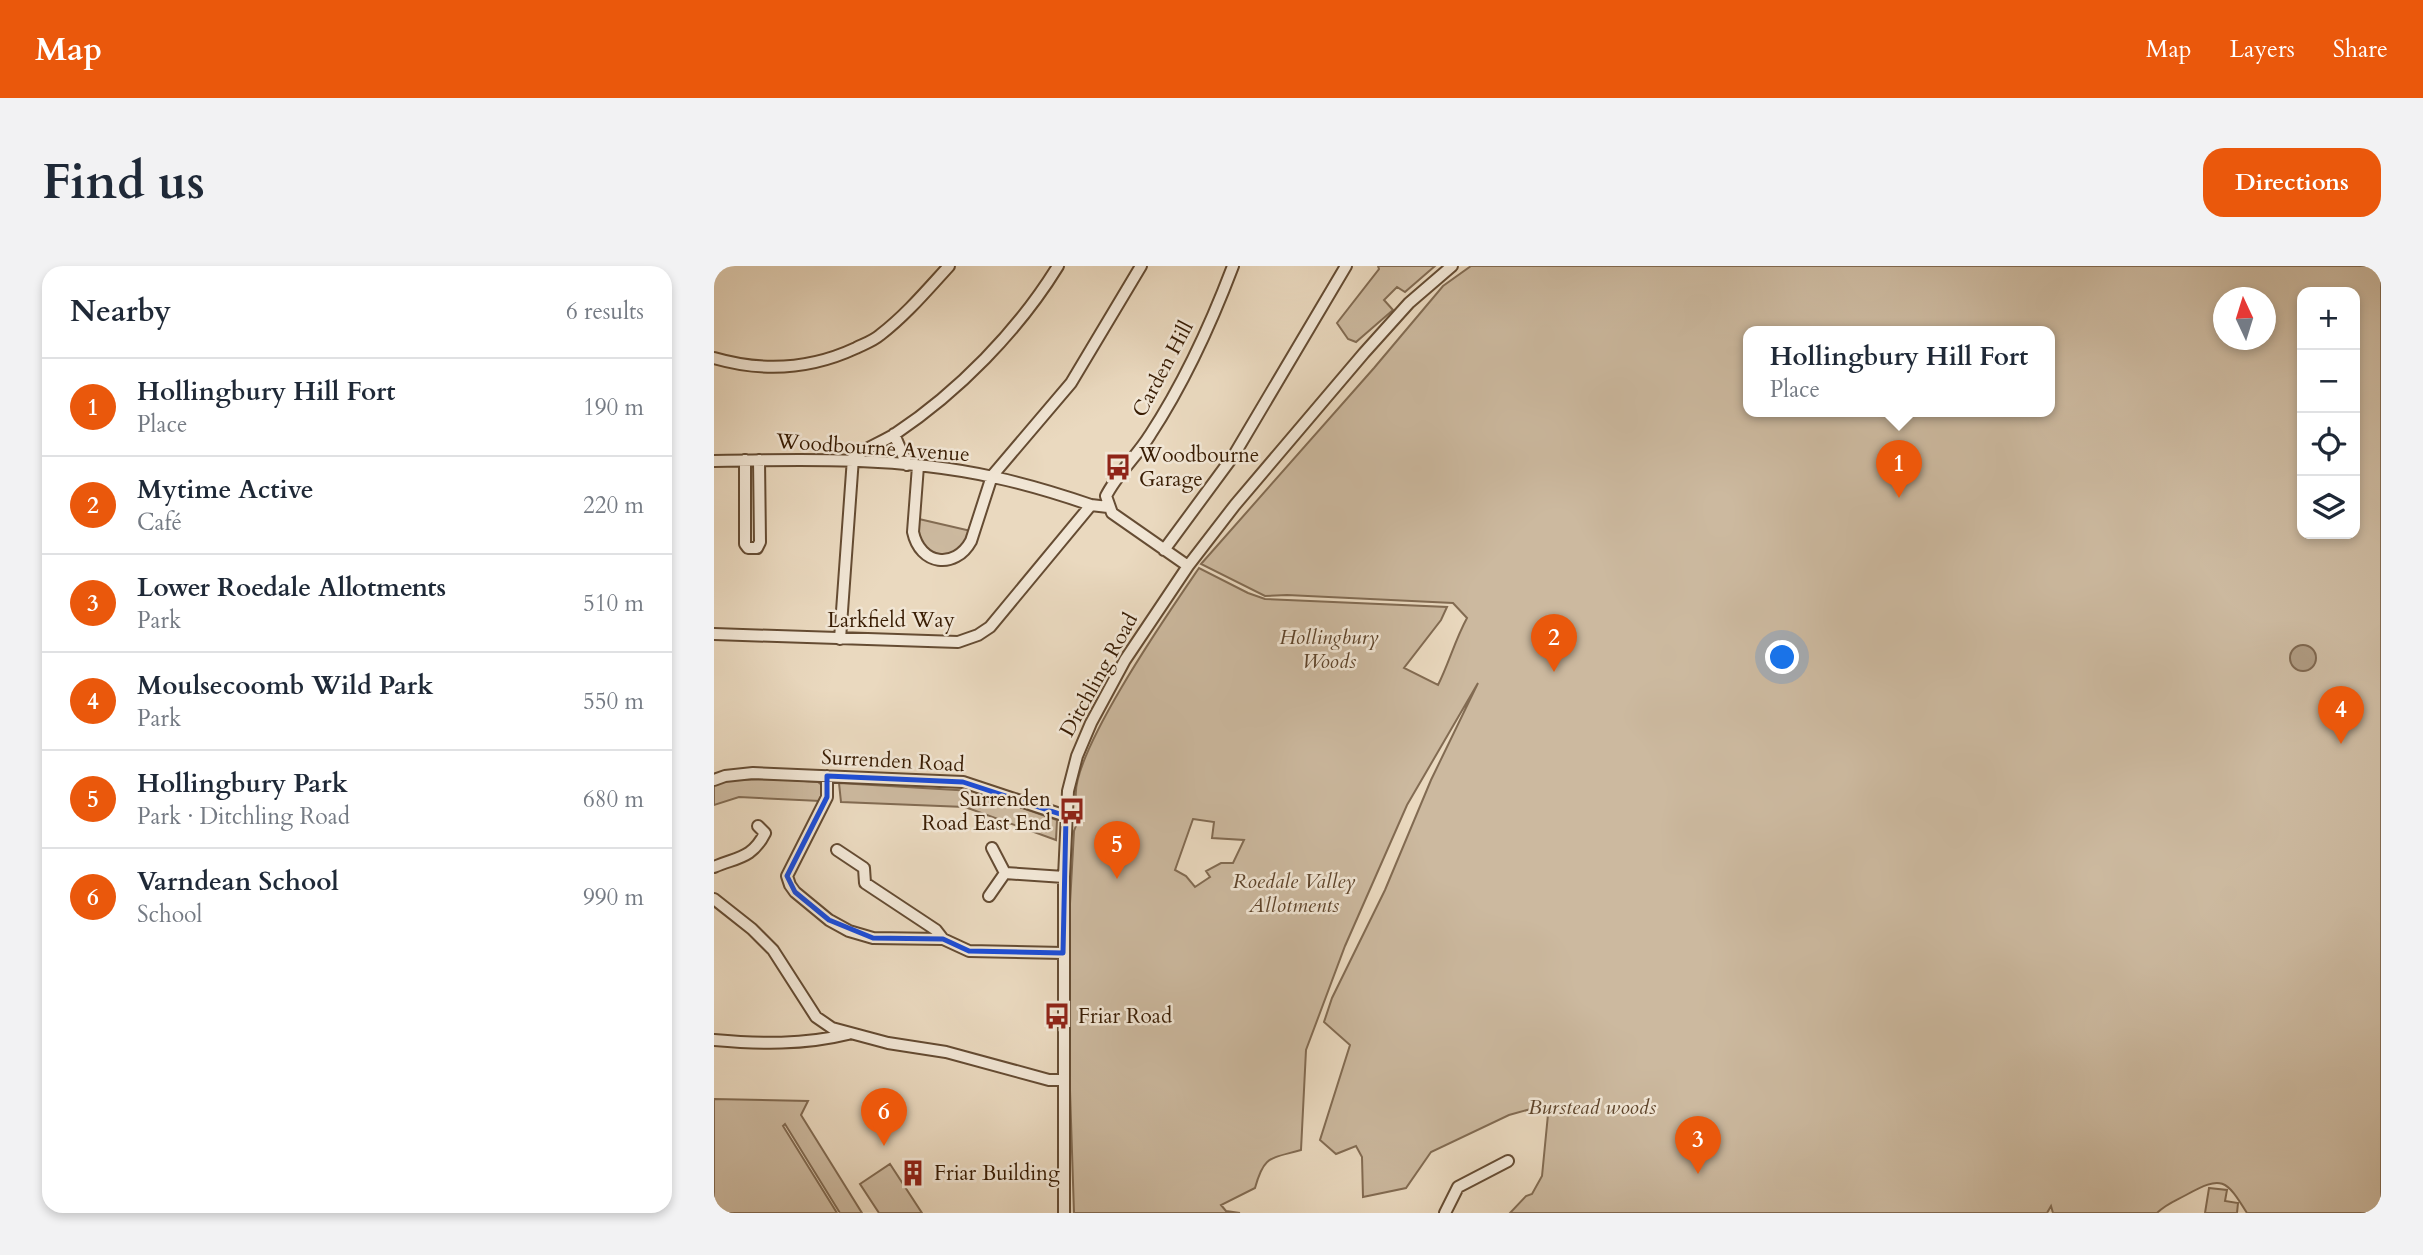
<!DOCTYPE html>
<meta charset="utf-8">
<style>
:root{--surface:#fff;--page:#f2f2f3;--text:#1f2937;--muted:#747a83;--line:#e0e1e3;--accent:#ea580c}
body{margin:0;font-family:Cardo,serif;background:var(--page);color:var(--text)}
.controls{position:absolute;right:21px;top:21px;display:grid;overflow:hidden;border-radius:14px;box-shadow:0 4px 10px #0003}
.controls button{width:63px;height:63px;display:grid;place-items:center;padding:0;border:0;border-bottom:2px solid var(--line);background:var(--surface);color:var(--text);font:35px sans-serif}
.compass{position:absolute;left:1499px;top:21px;width:63px;height:63px;border-radius:50%;background:var(--surface);box-shadow:0 4px 10px #0003;rotate:356deg}
.you{position:absolute;left:1069px;top:392px;width:24px;height:24px;margin:-18px;border:5px solid #fff;border-radius:50%;background:#1a73e8;box-shadow:0 0 0 10px #1a73e833}
.badge{display:grid;place-items:center;width:46px;height:46px;border-radius:50%;background:var(--accent);color:#fff;font-size:23px;font-weight:700}
.pin{position:absolute;translate:-50% -58px;filter:drop-shadow(0 2px 4px #0008)}
.pin::after{content:'';position:absolute;top:37px;width:24px;height:21px;background:inherit;clip-path:polygon(0 0,100% 0,50% 100%)}
.popup{position:absolute;left:1029px;top:60px;width:312px;height:91px;box-sizing:border-box;display:grid;place-content:center;border-radius:14px;background:var(--surface);filter:drop-shadow(0 2px 5px #0005);font-size:23px;white-space:nowrap;color:var(--muted)}
.popup b{font-size:26px;color:var(--text)}
.popup::after{content:'';position:absolute;left:50%;top:100%;margin-left:-14px;border:14px solid transparent;border-top-color:var(--surface)}
.list{margin:0;padding:0;list-style:none}
h2{display:flex;justify-content:space-between;align-items:center;height:91px;margin:0;padding:0 28px;font-size:30px}
h2 small{font-size:23px;font-weight:400;color:var(--muted)}
.list li{display:grid;grid-template-columns:46px 1fr auto;gap:21px;align-items:center;box-sizing:border-box;height:98px;padding:0 28px;border-top:2px solid var(--line)}
.list b{display:block;font-size:26px;white-space:nowrap}
.list p{margin:0;font-size:23px;white-space:nowrap;color:var(--muted)}
.list em{font-size:23px;font-style:normal;color:var(--muted)}
.icon{flex:none;width:38px;height:38px;fill:none;stroke:currentColor;stroke-width:2;stroke-linecap:round;stroke-linejoin:round}
.map{position:relative;flex:none;width:1667px;height:947px;overflow:hidden;border-radius:21px}
header{display:flex;align-items:center;gap:42px;box-sizing:border-box;height:98px;padding:0 35px;background:var(--accent);color:#fff}
header strong{font-size:33px}
nav{display:flex;gap:38px;margin-inline-start:auto;font-size:24px}
.intro{display:flex;align-items:center;justify-content:space-between;box-sizing:border-box;height:168px;padding:0 42px}
h1{margin:0;font-size:49px}
.button{padding:18px 32px;border-radius:21px;background:var(--accent);color:#fff;font-size:24px;font-weight:700}
main{display:flex;gap:42px;padding:0 42px}
aside{flex:1;background:var(--surface);border-radius:21px;box-shadow:0 4px 10px #0003}
.map>svg:first-child{display:block}
</style>
<header>
<strong>Map</strong>
<nav><a>Map</a><a>Layers</a><a>Share</a></nav>
</header>
<div class="intro"><h1>Find us</h1><a class="button">Directions</a></div>
<main>
<aside>
<h2>Nearby<small>6 results</small></h2>
<ul class="list">
<li><span class="badge">1</span><div><b>Hollingbury Hill Fort</b><p>Place</p></div><em>190 m</em></li>
<li><span class="badge">2</span><div><b>Mytime Active</b><p>Café</p></div><em>220 m</em></li>
<li><span class="badge">3</span><div><b>Lower Roedale Allotments</b><p>Park</p></div><em>510 m</em></li>
<li><span class="badge">4</span><div><b>Moulsecoomb Wild Park</b><p>Park</p></div><em>550 m</em></li>
<li><span class="badge">5</span><div><b>Hollingbury Park</b><p>Park · Ditchling Road</p></div><em>680 m</em></li>
<li><span class="badge">6</span><div><b>Varndean School</b><p>School</p></div><em>990 m</em></li>
</ul>
</aside>
<div class="map">
<svg width="1667" height="947" viewBox="0 0 1667 947">
<rect width="100%" height="100%" fill="#ead9bf"/>
<filter id="stains"><feTurbulence type="fractalNoise" baseFrequency=".00286" numOctaves="4"/><feColorMatrix values="0 0 0 0 .2 0 0 0 0 .09 0 0 0 0 .02 0 0 0 .5 -.17"/></filter>
<radialGradient id="worn" r=".72"><stop offset=".6" stop-color="#630" stop-opacity="0"/><stop offset="1" stop-color="#630" stop-opacity=".3"/></radialGradient>
<path fill="#ccb99f" stroke="#826b52" stroke-width="2" fill-rule="evenodd" d="M664,0H721L691,26L683,21L670,34L679,44L642,76L634,73L623,57L665,3Z
M757,0H1667V936L1656,947H1533C1512,913 1508,909 1472,929C1461,935 1452,938 1443,947H1339L1337,940L1333,947H796L812,930L818,928L828,910L835,838L795,849L717,886L692,922L649,931L648,891L642,880L622,888L606,874L636,779L610,756L618,732L671,624L717,514L764,417L693,539L631,680L592,784L587,884C556,893 550,889 541,922L507,939L512,945L526,947H360L354,763L355,656L360,565L367,547C366,542 363,537 362,532C356,488 457,343 485,302L534,327L551,333L733,341L727,354L690,402L724,419C735,397 741,374 753,352L739,337L573,329L551,330L487,298L660,102L729,20ZM1588,26H1641V268H1588ZM1510,32H1552V74H1510ZM1034,66H1336V146H1034ZM479,553L500,556L498,572L530,574L519,597H507L492,605L496,611L481,621L472,610L461,604Z
M205,253L257,265L255,274L234,291L215,287L203,269Z
M62,513L104,516L109,520L110,528L106,535L25,531L0,539V519L13,514Z
M125,517L259,525L343,554L342,574L251,541L127,536Z
M0,833L94,835L87,849L148,947H126L71,858L69,860L123,947H0Z
M176,898L208,947H165L146,918Z
M1495,922L1513,924L1511,935L1524,937L1523,947H1491Z"/>
<path fill="#ae997f" stroke="#7f674e" stroke-width="2" d="M1576 392a13 13 0 1 1 26 0a13 13 0 1 1-26 0Z"/>
<g fill="none" stroke-linecap="round" stroke-linejoin="round">
<g stroke="#654c33" stroke-width="14">
<path id="minor" d="M0,92C48,106 97,103 142,82C150,78 159,75 166,69C192,49 213,24 235,0
M180,168L193,199
M31,194V278L34,282H43L46,276L45,194
M0,195C92,193 189,191 279,211C312,218 345,228 377,239L394,241
M204,200L199,266C206,299 241,304 257,275L278,210L357,117L427,0
M450,284L520,189L632,0
M474,300L398,247L392,230C403,208 423,190 436,169C470,117 497,58 519,0
M0,368L244,376L264,369L276,361L377,239
M126,373L139,192C151,182 167,177 181,168C244,126 304,65 344,0
M113,510V531L73,610L76,619L81,626L115,654L135,665L159,672L229,673L255,685L349,687
M0,514L11,510L39,507L249,516L352,550
M278,582L291,607L350,611
M123,584L150,602L151,617L222,664L229,673
M0,601C23,591 38,593 51,567L44,560
M275,630L291,607
M0,633L38,663L59,684L102,751L118,762L174,777L232,786L335,814H349
M0,774C45,778 90,779 134,768
M350,947V611L354,525L363,490L377,457L411,394L474,300L521,239L650,87L695,37L738,0
M731,947L744,921L794,895"/>
</g>
<use href="#minor" stroke="#f1e6d5" stroke-width="10"/>
</g>
<path fill="none" stroke="#1d4ed8" stroke-width="5" stroke-linejoin="round" d="M113,510L249,516L352,550L349,687L255,685L229,673L159,672L115,654L81,626L73,610L113,531Z"/>
<defs>
<g id="bus-bare" transform="scale(2.1)"><path d="M-5-6H5V4H4V6H2V4H-2V6H-4V4H-5ZM-3.5-4V0h7V-4ZM-3.5 1.2v1.5H-2V1.2ZM2 1.2v1.5H3.5V1.2Z" fill="#8f2418" stroke="#f1e6d5" stroke-width="2.5" paint-order="stroke"/></g>
<g id="building-bare" transform="scale(2.1)"><path d="M-4-6H4V6H1V3H-1V6H-4ZM-2.5-4.3h1.7v1.8h-1.7ZM.8-4.3h1.7v1.8H.8ZM-2.5-1h1.7V.8h-1.7ZM.8-1h1.7V.8H.8Z" fill="#8f2418" stroke="#f1e6d5" stroke-width="2.5" paint-order="stroke"/></g>
</defs>
<g fill-rule="evenodd">
<use href="#bus-bare" x="404" y="201"/>
<use href="#bus-bare" x="358" y="545"/>
<use href="#bus-bare" x="343" y="750"/>
<use href="#building-bare" x="199" y="907"/>
</g>
<g text-anchor="middle" dominant-baseline="central" stroke-width="5" stroke-linejoin="round" paint-order="stroke">
<g font-size="21" fill="#391d04" stroke="#f1e6d5">
<text transform="translate(449 103) rotate(-62)">Carden Hill</text>
<text transform="translate(159 182) rotate(4)">Woodbourne Avenue</text>
<text x="177" y="354">Larkfield Way</text>
<text transform="translate(385 409) rotate(-61)">Ditchling Road</text>
<text transform="translate(179 495) rotate(3)">Surrenden Road</text>
</g>
<g font-size="21" fill="#391d04" stroke="#f1e6d5" text-anchor="start">
<text x="425" y="189">Woodbourne<tspan x="425" dy="24">Garage</tspan></text>
<text x="337" y="533" text-anchor="end">Surrenden<tspan x="337" dy="24">Road East End</tspan></text>
<text x="364" y="750">Friar Road</text>
<text x="220" y="907">Friar Building</text>
</g>
<g font-size="21" font-style="italic" fill="#5e442b" stroke="#f1e6d5">
<text x="615" y="371">Hollingbury<tspan x="615" dy="24">Woods</tspan></text>
<text x="580" y="615">Roedale Valley<tspan x="580" dy="24">Allotments</tspan></text>
<text x="878" y="841">Burstead woods</text>
</g>
</g>
<rect width="100%" height="100%" filter="url(#stains)"/>
<rect width="100%" height="100%" fill="url(#worn)"/>
</svg>
<div class="controls">
<button>+</button>
<button>−</button>
<button><svg class="icon" aria-label="locate" viewBox="0 0 24 24"><circle cx="12" cy="12" r="6"/><path d="M12 2v4M12 18v4M2 12h4M18 12h4"/></svg></button>
<button><svg class="icon" aria-label="layers" viewBox="0 0 24 24"><path d="M12 4l9 5-9 5-9-5zM3 14l9 5 9-5"/></svg></button>
</div>
<svg class="compass" viewBox="-18 -18 36 36"><path d="M0-13l5 13h-10z" fill="#e53935"/><path d="M0 13l5-13h-10z" fill="#747a83"/></svg>
<div class="you"></div>
<div class="pin badge" style="left:1185px;top:232px">1</div>
<div class="popup"><b>Hollingbury Hill Fort</b>Place</div>
<div class="pin badge" style="left:840px;top:406px">2</div>
<div class="pin badge" style="left:984px;top:908px">3</div>
<div class="pin badge" style="left:1627px;top:478px">4</div>
<div class="pin badge" style="left:403px;top:613px">5</div>
<div class="pin badge" style="left:170px;top:880px">6</div>
</div>
</main>
